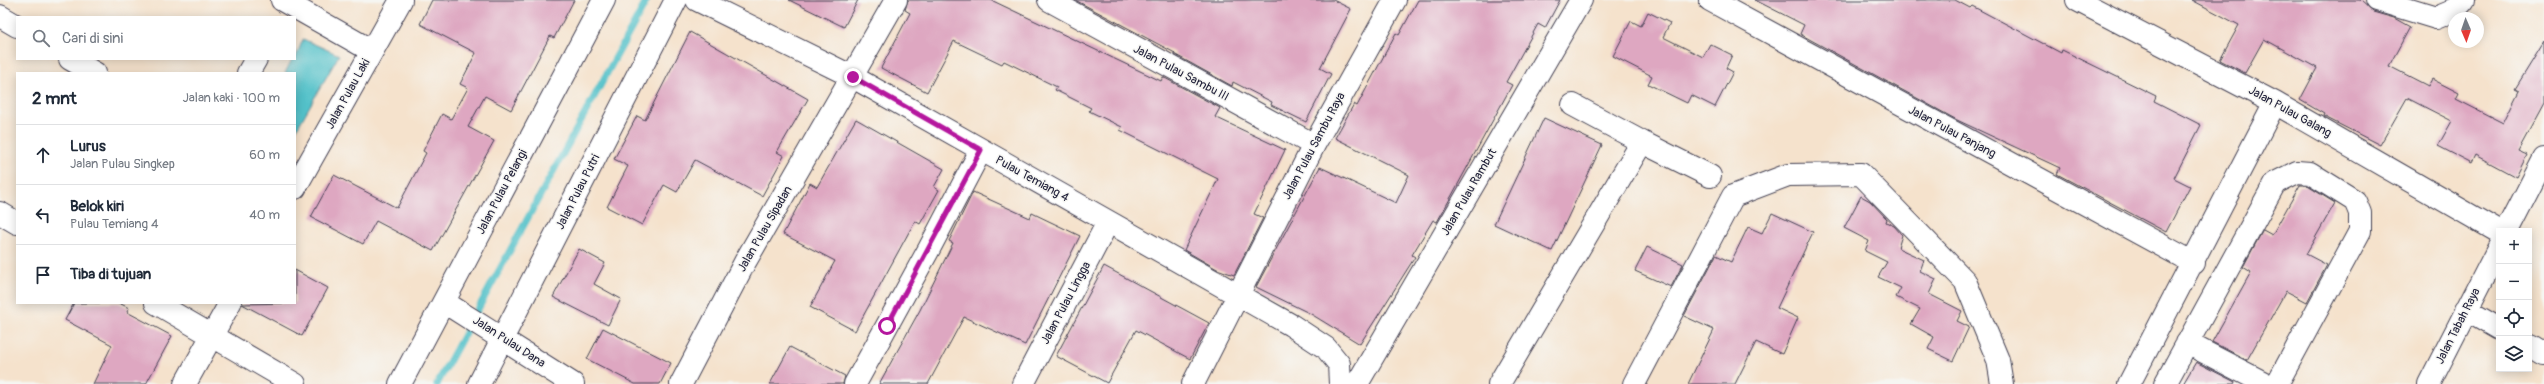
<!DOCTYPE html>
<html lang="id">
<meta charset="utf-8">
<style>
:root{--surface:#fff;--page:#f2f2f3;--text:#1f2937;--muted:#747a83;--line:#e0e1e3}
body{margin:0;font-family:Pangolin,sans-serif;background:var(--page);color:var(--text)}
.controls{position:absolute;right:12px;bottom:12px;display:grid;overflow:hidden;border-radius:0px;box-shadow:0 2px 10px #0003}
.controls button{width:36px;height:36px;display:grid;place-items:center;padding:0;border:0;border-bottom:1px solid var(--line);background:var(--surface);color:var(--text);font:20px sans-serif}
.compass{position:absolute;left:2448px;top:12px;width:36px;height:36px;border-radius:50%;background:var(--surface);box-shadow:0 2px 10px #0003;rotate:178deg}
.stop{position:absolute;width:12px;height:12px;margin:-9px;border:3px solid #b5179e;border-radius:50%;background:#fff}
.stop.end{background:#b5179e;border-color:#fff;box-shadow:0 1px 4px #0008}
.list{margin:0;padding:0;list-style:none}
h2{display:flex;justify-content:space-between;align-items:center;height:52px;margin:0;padding:0 16px;font-size:17px}
h2 small{font-size:13px;font-weight:400;color:var(--muted)}
.list li{display:grid;grid-template-columns:26px 1fr auto;gap:12px;align-items:center;box-sizing:border-box;height:60px;padding:0 16px;border-top:1px solid var(--line)}
.list b{display:block;font-size:15px;white-space:nowrap}
.list p{margin:0;font-size:13px;white-space:nowrap;color:var(--muted)}
.list em{font-size:13px;font-style:normal;color:var(--muted)}
.icon{flex:none;width:22px;height:22px;fill:none;stroke:currentColor;stroke-width:2;stroke-linecap:round;stroke-linejoin:round}
.map{position:relative;flex:none;width:2544px;height:384px;overflow:hidden}
.search{position:absolute;background:var(--surface);box-shadow:0 2px 10px #0003;left:16px;top:16px;width:280px;height:44px;display:flex;align-items:center;gap:10px;box-sizing:border-box;padding:0 14px;border-radius:0px;color:var(--muted);font-size:15px}
.panel{position:absolute;background:var(--surface);box-shadow:0 2px 10px #0003;left:16px;top:72px;width:280px;height:232px;border-radius:0px}
.map>svg:first-child{display:block}
</style>
<div class="map">
<svg width="2544" height="384" viewBox="0 0 2544 384">
<rect width="100%" height="100%" fill="#f6f6f2"/>
<filter id="ink" filterUnits="userSpaceOnUse"><feTurbulence type="fractalNoise" baseFrequency=".025" numOctaves="2"/><feDisplacementMap in="SourceGraphic" scale="8" xChannelSelector="R" yChannelSelector="G"/><feConvolveMatrix kernelMatrix="1 2 1 2 8 2 1 2 1" color-interpolation-filters="sRGB"/></filter>
<filter id="wash" filterUnits="userSpaceOnUse"><feTurbulence type="fractalNoise" baseFrequency=".012" numOctaves="4" result="noise"/><feDisplacementMap in="SourceGraphic" scale="16" xChannelSelector="R" yChannelSelector="G"/><feGaussianBlur stdDeviation="0.9" result="paint"/><feColorMatrix in="noise" values="0 0 0 0 0 0 0 0 0 0 0 0 0 0 0 0 0 1.4 0 .05"/><feComposite in="paint" operator="in"/></filter>
<g filter="url(#wash)">
<rect width="100%" height="100%" fill="#f5e2cc"/>
<path fill="#53c1c9" stroke="#3a7282" d="M303,39L339,55L295,132V73H285L292,59H295Z"/>
<g fill="none" stroke-linecap="round" stroke-linejoin="round">
<path stroke="#53c1c9" stroke-width="7" d="M437,384L647,0"/>
</g>
<g id="blocks">
<path fill="#dea7c1" d="M432,0H574L554,38L550,36L511,110L485,96L468,127L494,141L433,251L376,221L363,244L311,217L334,175L397,208L426,153L423,151L442,114L451,119L468,88L460,84L476,53L420,24Z
M789,0H858L844,27Z
M908,0H991L1161,81L1163,77L1220,108L1215,117L1285,150L1254,214L1263,218L1234,275L1217,269L1184,250L1218,179L1120,130L1122,127L1089,111L1091,108L1055,90L1057,87L1004,61L1002,64L954,41L927,92L881,68L910,13L905,10Z
M1075,0H1333L1351,9L1320,68L1331,74L1306,122L1271,105L1272,102L1233,82L1232,86L1174,54L1175,53Z
M1418,0H1560L1545,28L1538,24L1506,82L1512,85L1451,197L1437,222L1433,220L1412,255L1415,257L1360,344L1311,314L1256,287L1320,167L1396,203L1409,175L1335,138L1354,104L1357,106L1396,33L1399,35Z
M1755,0H1955L1970,8L1972,6L2061,53L2062,50L2156,96L2154,101L2201,125L2174,178L2190,186L2166,232L2057,174L2060,168L1957,120L1800,34L1804,25Z
M2192,0H2360L2373,12L2394,18L2410,27L2389,66L2428,86L2432,79L2459,93L2456,99L2503,123L2519,91L2515,89L2544,42V103L2518,151L2527,155L2516,177L2475,155L2471,163L2438,146L2452,121L2407,98L2380,145L2323,116L2324,114L2300,100L2317,68L2264,39L2245,73L2220,60L2239,25Z
M1648,12L1670,23L1663,37L1703,57L1710,44L1732,55L1726,68L1733,72L1715,107L1691,95L1687,103L1648,84L1652,76L1613,56L1631,21L1641,26Z
M690,32L808,99L777,152L784,156L762,196L695,160L677,192L664,185L642,225L607,207L628,166L614,159L637,116L645,120Z
M1544,118L1602,145L1552,251L1494,224Z
M856,119L944,169L934,187L939,190L920,224L915,221L855,331L810,307L835,261L783,234L810,183L817,187Z
M2300,185H2306L2335,203L2306,254L2327,265L2307,302L2286,291L2247,360L2212,342L2251,272L2243,267L2263,230L2272,235Z
M973,192L1030,218L1032,213L1080,236L1025,345L964,317L928,384H879L920,310L953,243L949,241Z
M1861,196L1870,201L1887,219L1886,222L1894,226L1902,235L1898,248L1924,260L1920,271L1936,279L1929,294L1962,311L1957,321L1969,327L1953,361L1928,349L1934,337L1911,324L1920,309L1896,297L1901,288L1878,277L1887,262L1865,251L1869,241L1844,228Z
M1772,213L1813,232L1777,308L1798,318L1782,354L1756,342L1735,384H1688L1714,330L1684,316L1716,255L1731,262L1748,227L1762,233Z
M1647,247L1683,264L1671,287L1635,271Z
M579,249L605,263L594,284L621,299L608,325L553,297Z
M1104,266L1209,323L1190,359L1136,330L1107,383L1056,356Z
M295,270L328,288L302,336L242,304L295,303Z
M74,303H119L129,308L127,312L172,336L146,384H93L112,345L65,320Z
M603,328L671,363L660,384H635L587,359Z
M790,347L845,376L843,384H770Z
M2196,362L2235,382L2234,384H2183Z"/>
</g>
</g>
<g filter="url(#ink)">
<use href="#blocks" fill-opacity="0" stroke="#423f51" stroke-width="1"/>
<g fill="none" stroke-linecap="round" stroke-linejoin="round">
<g stroke="#423f51" stroke-width="24">
<path id="minor" d="M282,0L372,51
M697,0L853,77L1291,325L1326,348L1339,364L1340,384
M1049,0L1314,145
M1710,0L2194,263
M2077,0L2275,103L2499,232
M2377,0L2436,18L2455,10L2464,0
M0,16L17,26
M70,59L95,73
M248,73L256,59
M1573,105L1642,142
M295,188L401,0
M0,213L17,223
M2507,231L2544,159
M444,302L573,384
M156,303L295,384
M2466,310L2499,329
M2187,343L2266,384
M2529,345L2544,354
M185,384L230,303
M400,384L604,0
M479,384L676,0
M681,384L745,262L896,0
M855,384L929,249L981,150
M1023,384L1108,222
M1193,384L1314,145L1395,0
M1357,384L1581,0
M1499,384L1642,142L1710,176
M1634,384L1733,196L1788,175L1861,174L1965,281L1998,360L2002,384
M2129,384L2275,103
M2165,384L2275,183L2297,172L2310,173L2355,201L2360,213V231L2277,384
M2429,384L2499,247"/>
</g>
<use href="#minor" stroke="#fff" stroke-width="22"/>
</g>
</g>
<g fill="none" stroke-linecap="round" stroke-linejoin="round" filter="url(#ink)">
<path stroke="#b5179e" stroke-width="5" d="M853,77L981,150L887,326"/>
</g>
<g text-anchor="middle" dominant-baseline="central" stroke-width="3" stroke-linejoin="round" paint-order="stroke">
<g font-size="12" fill="#22223b" stroke="#f6f6f2">
<text transform="translate(1181 73) rotate(28)">Jalan Pulau Sambu III</text>
<text transform="translate(348 94) rotate(-61)">Jalan Pulau Laki</text>
<text transform="translate(2290 112) rotate(29)">Jalan Pulau Galang</text>
<text transform="translate(1952 132) rotate(28)">Jalan Pulau Panjang</text>
<text transform="translate(1314 146) rotate(-62)">Jalan Pulau Sambu Raya</text>
<text transform="translate(1032 179) rotate(29)">Pulau Temiang 4</text>
<text transform="translate(502 192) rotate(-62)">Jalan Pulau Pelangi</text>
<text transform="translate(578 192) rotate(-63)">Jalan Pulau Putri</text>
<text transform="translate(1469 192) rotate(-60)">Jalan Pulau Rambut</text>
<text transform="translate(765 229) rotate(-60)">Jalan Pulau Sipadan</text>
<text transform="translate(1066 303) rotate(-62)">Jalan Pulau Lingga</text>
<text transform="translate(2458 326) rotate(-63)">Jalan Tabah Raya</text>
<text transform="translate(509 342) rotate(33)">Jalan Pulau Dana</text>
</g>
</g>
</svg>
<div class="controls">
<button>+</button>
<button>−</button>
<button><svg class="icon" aria-label="locate" viewBox="0 0 24 24"><circle cx="12" cy="12" r="6"/><path d="M12 2v4M12 18v4M2 12h4M18 12h4"/></svg></button>
<button><svg class="icon" aria-label="layers" viewBox="0 0 24 24"><path d="M12 4l9 5-9 5-9-5zM3 14l9 5 9-5"/></svg></button>
</div>
<svg class="compass" viewBox="-18 -18 36 36"><path d="M0-13l5 13h-10z" fill="#e53935"/><path d="M0 13l5-13h-10z" fill="#747a83"/></svg>
<div class="stop" style="left:887px;top:326px"></div>
<div class="stop end" style="left:853px;top:77px"></div>
<div class="search"><svg class="icon" aria-label="search" viewBox="0 0 24 24"><circle cx="10" cy="10" r="6"/><path d="M15 15l6 6"/></svg>Cari di sini</div>
<section class="panel">
<h2>2 mnt<small>Jalan kaki · 100 m</small></h2>
<ul class="list">
<li><svg class="icon" aria-label="ahead" viewBox="0 0 24 24"><path d="M12 20V5M6 11l6-6 6 6"/></svg><div><b>Lurus</b><p>Jalan Pulau Singkep</p></div><em>60 m</em></li>
<li><svg class="icon" aria-label="left" viewBox="0 0 24 24"><path d="M17 20v-9H6M10 6l-5 5 5 5"/></svg><div><b>Belok kiri</b><p>Pulau Temiang 4</p></div><em>40 m</em></li>
<li><svg class="icon" aria-label="arrive" viewBox="0 0 24 24"><path d="M6 21V4h12l-3 4 3 4H6"/></svg><div><b>Tiba di tujuan</b></div></li>
</ul>
</section>
</div>
